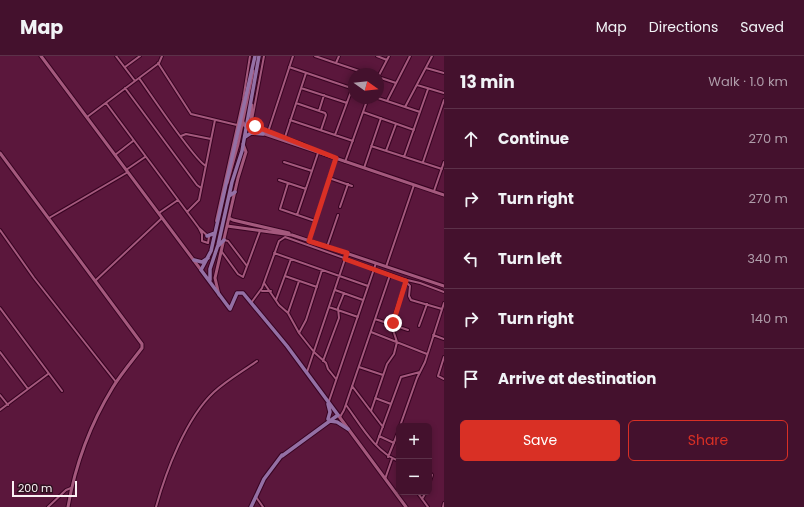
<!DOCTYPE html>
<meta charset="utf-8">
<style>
:root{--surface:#44112d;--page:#4e1f39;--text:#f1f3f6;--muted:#af9daa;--line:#5c3149;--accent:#d93025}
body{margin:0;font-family:Poppins,sans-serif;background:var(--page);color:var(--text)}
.controls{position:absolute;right:12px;bottom:12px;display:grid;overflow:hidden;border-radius:6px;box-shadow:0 2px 6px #0003}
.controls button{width:36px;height:36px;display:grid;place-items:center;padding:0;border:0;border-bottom:1px solid var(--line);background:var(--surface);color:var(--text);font:20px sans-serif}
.compass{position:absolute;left:348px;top:12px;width:36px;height:36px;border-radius:50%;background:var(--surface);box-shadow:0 2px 6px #0003;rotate:105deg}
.scale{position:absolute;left:12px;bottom:10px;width:65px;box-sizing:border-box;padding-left:4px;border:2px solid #faf1f4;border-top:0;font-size:11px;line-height:14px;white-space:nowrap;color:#faf1f4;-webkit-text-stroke:3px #2f1120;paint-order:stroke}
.stop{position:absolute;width:12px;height:12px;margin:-9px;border:3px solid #d93025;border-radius:50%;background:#fff}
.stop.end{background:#d93025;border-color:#fff;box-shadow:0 1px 4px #0008}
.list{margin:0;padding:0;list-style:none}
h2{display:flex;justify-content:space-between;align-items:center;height:52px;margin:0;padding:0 16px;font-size:17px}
h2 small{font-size:13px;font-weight:400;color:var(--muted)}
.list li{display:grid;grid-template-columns:26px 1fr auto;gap:12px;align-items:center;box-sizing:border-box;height:60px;padding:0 16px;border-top:1px solid var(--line)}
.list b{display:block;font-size:15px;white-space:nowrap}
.list em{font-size:13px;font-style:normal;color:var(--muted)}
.actions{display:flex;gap:8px;padding:12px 16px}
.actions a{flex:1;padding:9px 0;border:1px solid var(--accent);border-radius:6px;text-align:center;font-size:14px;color:var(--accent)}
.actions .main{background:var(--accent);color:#fff}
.icon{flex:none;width:22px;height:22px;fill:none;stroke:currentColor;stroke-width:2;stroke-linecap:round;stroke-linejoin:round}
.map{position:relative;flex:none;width:444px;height:451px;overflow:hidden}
header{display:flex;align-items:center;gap:24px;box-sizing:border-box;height:56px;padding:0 20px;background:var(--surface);border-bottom:1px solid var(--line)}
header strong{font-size:19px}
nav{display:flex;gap:22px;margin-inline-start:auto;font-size:14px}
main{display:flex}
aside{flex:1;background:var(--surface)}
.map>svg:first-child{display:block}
</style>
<header>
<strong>Map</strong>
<nav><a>Map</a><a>Directions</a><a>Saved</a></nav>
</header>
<main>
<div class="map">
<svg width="444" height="451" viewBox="0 0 444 451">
<rect width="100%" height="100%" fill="#5b173c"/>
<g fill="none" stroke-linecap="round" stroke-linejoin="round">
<g stroke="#380422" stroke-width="4">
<path id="street" d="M116,0L135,25
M315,0L368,18
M377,0L387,4
M158,7L191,58L237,69
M336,7L339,0
M125,11L140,0
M289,11L354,33
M426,12L444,17
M378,21L389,0
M378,21L396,27
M139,22C149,36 195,105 206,110
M417,29L444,37
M125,32L197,129L201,132
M301,32L347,47
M378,42L420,56
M387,45L410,0
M106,47L199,172
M296,47L325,57L326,59L321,74
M405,51L432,0
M319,55L324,39
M363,56L414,74
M87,61L159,7L162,0
M252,64L264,0
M290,64L353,85
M268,76L293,0
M335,79L352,33
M181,80L186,78L211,83
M285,81L306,17
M371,90L442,113
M386,95L396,68
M115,99L133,85
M404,101L428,33
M284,106L312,115
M345,106L368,42
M423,106L444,44
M364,112L381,62
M126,114L145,101
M329,122L352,130
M279,124L306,133
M288,127L280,153L315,165
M434,135L444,106
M340,151L348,128
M187,156L199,144L215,64
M159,157L178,144
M297,159L318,97
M49,162L128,116
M216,165L243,44L250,0
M199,172L209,181L208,187L202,185V178Z
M0,174L34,222L116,326
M224,184L228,185L247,210
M309,185L336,102
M327,191L338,159
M222,196L238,218L243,221L260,175
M274,197L368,230
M386,211L414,129
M285,220L317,231
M95,225L162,162
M406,226L410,230L409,240L411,244L442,253
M264,227L279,249L288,257L299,277L314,296L326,307L328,313L336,323
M335,234L363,244
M262,235H271
M276,244L291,203
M251,247L262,232L279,185L285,181L403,223L420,227L444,236
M329,251L358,261
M0,252L62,335
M288,257L299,225
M375,263L408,274
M419,270L427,248
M371,276L427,298
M299,277L306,264L322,214
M433,279L444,283
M0,296L28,333
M444,301L438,320L444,323
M323,305L339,262L338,252L344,237
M359,311L383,319
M307,316L347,197
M352,330L383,371
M0,339L8,349
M375,342L391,348
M329,345L376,207
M346,349C360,368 376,397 399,405
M0,354L48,318
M371,355L387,308L394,298L397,286L393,274V264L406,225
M340,361L344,354L390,219
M400,370L417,322L425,306L444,247
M379,380L394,387
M376,389L401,321L420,316
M388,401L399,374
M429,416L432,419L429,428
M385,423L392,403
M417,436L428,451
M397,438L399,431
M256,441L263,451
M422,443L426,436
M48,451L66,434L71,432
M156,451C166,415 186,362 214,336C227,324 243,315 257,305
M443,451L444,447"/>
</g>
<g stroke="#380422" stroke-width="5">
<path id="secondary" d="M41,0L201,214
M252,49L251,66L253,71L302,88L318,96
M243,66L245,70L250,73L444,139
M0,97L142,288V292C132,305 121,318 113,331C91,367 75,410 68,451
M227,127L238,88L253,15
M229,162L233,164L289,177
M227,170L292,179L444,230
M219,239L215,222L238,122L246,96L243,88
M338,359L406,451"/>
</g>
<g stroke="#380422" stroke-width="5.5">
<path id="primary" d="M255,0L211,195L201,214L230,253L237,237H243L287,290L338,359L282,400
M245,81L251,77L263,78
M229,140L235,136
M207,180L215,177
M218,190L224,184
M194,204L202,206L208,202
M210,224V213L218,189L232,126L242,95L259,0
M328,363L330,356L328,348
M330,365L337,366L348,373
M251,451L264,423L282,399"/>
</g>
<use href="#street" stroke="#a4597d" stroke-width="2"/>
<use href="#secondary" stroke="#a4597d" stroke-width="3"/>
<use href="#primary" stroke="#9470a5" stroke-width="3.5"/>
</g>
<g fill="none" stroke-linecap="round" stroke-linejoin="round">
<path stroke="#d93025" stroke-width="5" d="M255,70L336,102L309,185L347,197L345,203L406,225L393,267"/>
</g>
</svg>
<div class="controls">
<button>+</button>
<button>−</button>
</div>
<svg class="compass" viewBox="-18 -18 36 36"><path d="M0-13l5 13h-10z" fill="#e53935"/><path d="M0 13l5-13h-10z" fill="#af9daa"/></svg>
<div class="scale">200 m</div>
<div class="stop" style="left:255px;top:70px"></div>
<div class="stop end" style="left:393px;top:267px"></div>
</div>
<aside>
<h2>13 min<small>Walk · 1.0 km</small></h2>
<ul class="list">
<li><svg class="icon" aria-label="ahead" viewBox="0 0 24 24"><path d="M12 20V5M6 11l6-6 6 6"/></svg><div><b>Continue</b></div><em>270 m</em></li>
<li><svg class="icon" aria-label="right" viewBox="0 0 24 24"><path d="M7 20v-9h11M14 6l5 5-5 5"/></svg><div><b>Turn right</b></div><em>270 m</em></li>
<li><svg class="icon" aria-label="left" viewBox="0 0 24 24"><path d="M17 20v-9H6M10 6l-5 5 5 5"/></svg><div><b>Turn left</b></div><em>340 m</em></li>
<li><svg class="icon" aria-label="right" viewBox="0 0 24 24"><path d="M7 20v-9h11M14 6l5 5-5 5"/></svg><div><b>Turn right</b></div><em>140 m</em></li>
<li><svg class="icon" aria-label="arrive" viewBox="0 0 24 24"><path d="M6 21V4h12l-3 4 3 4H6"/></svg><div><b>Arrive at destination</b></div></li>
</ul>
<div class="actions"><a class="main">Save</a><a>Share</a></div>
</aside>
</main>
